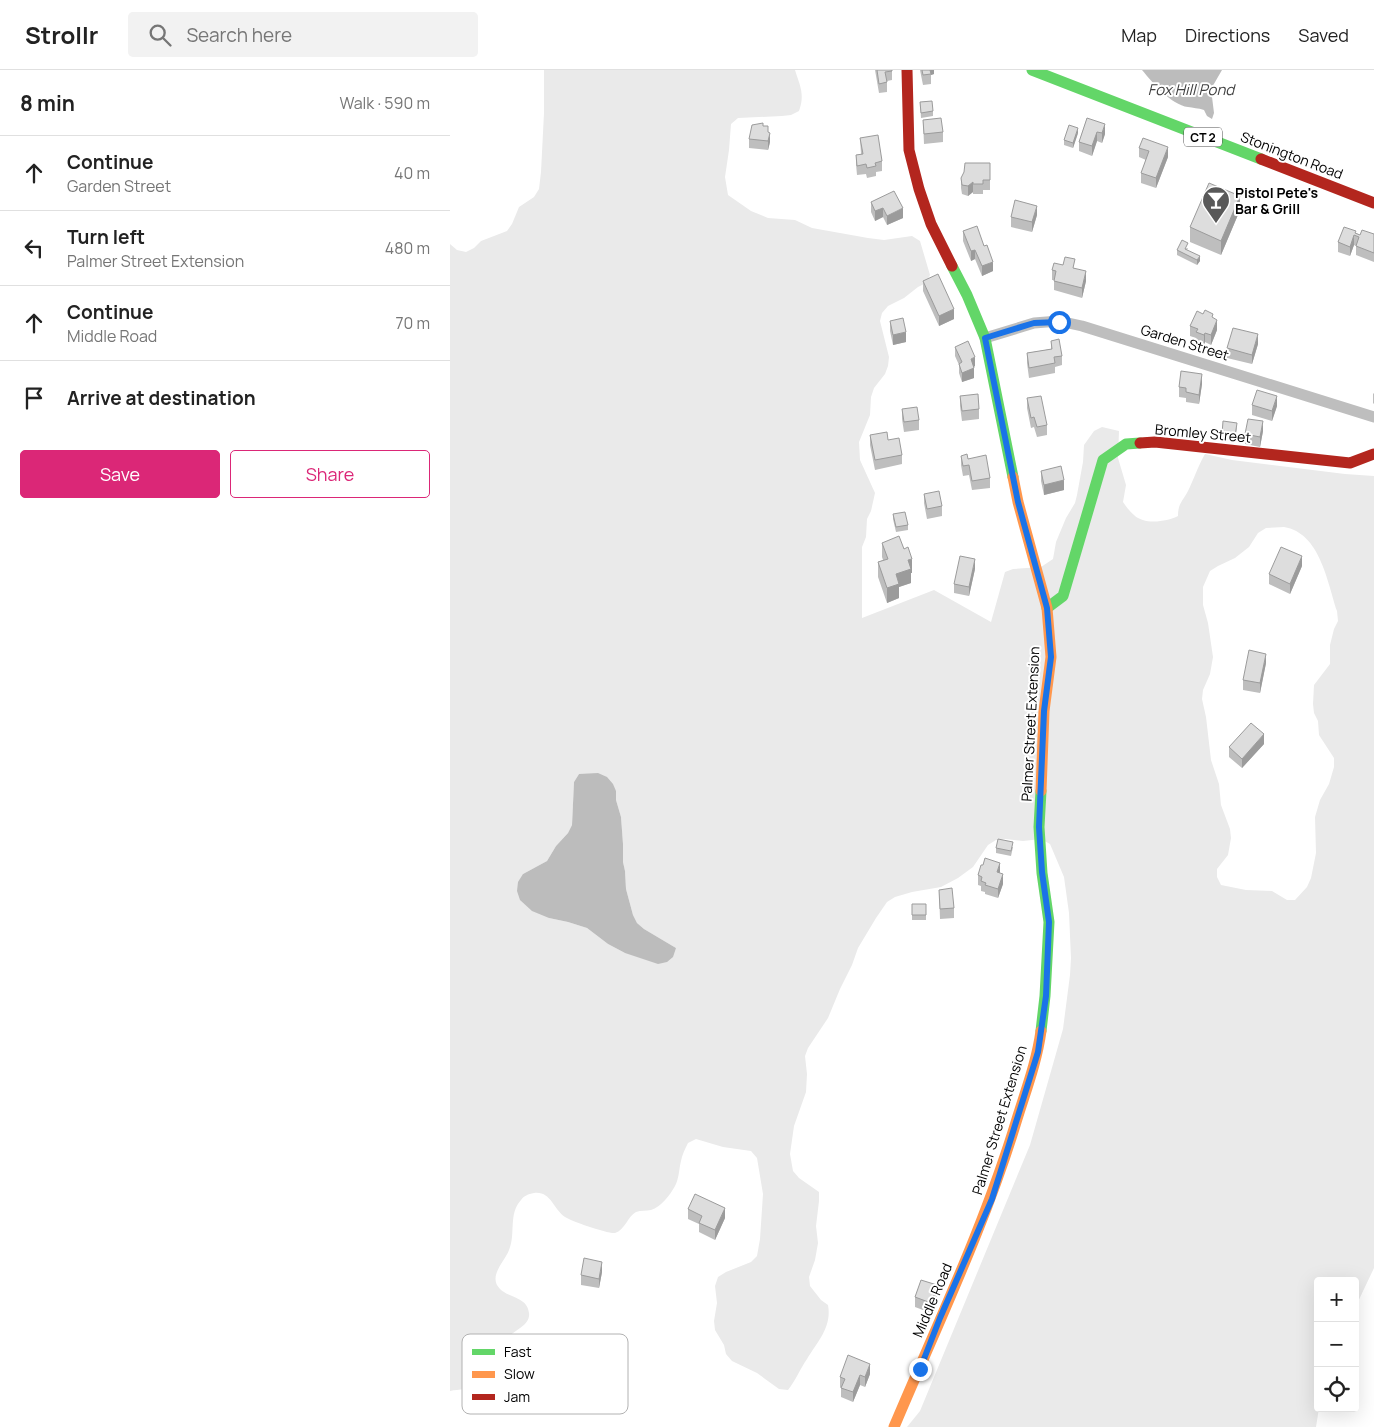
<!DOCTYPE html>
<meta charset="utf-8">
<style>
:root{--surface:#fff;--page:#f2f2f2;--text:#222;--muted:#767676;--line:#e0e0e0;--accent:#db2777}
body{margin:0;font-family:Manrope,sans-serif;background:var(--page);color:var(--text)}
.controls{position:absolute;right:15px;bottom:15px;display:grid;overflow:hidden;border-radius:5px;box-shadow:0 5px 20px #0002}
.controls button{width:45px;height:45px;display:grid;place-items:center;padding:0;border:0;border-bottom:1px solid var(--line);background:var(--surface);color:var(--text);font:25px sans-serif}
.stop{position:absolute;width:15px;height:15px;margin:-11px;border:4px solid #1a73e8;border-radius:50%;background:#fff}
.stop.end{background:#1a73e8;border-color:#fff;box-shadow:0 1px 5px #0008}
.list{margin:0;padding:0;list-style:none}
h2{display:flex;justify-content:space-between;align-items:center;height:65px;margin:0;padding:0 20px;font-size:21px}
h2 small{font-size:16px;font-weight:400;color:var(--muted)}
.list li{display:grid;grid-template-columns:32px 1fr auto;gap:15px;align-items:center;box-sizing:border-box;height:75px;padding:0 20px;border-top:1px solid var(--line)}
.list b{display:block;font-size:19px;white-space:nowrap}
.list p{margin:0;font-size:16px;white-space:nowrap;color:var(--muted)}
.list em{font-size:16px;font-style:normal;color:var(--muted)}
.actions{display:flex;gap:10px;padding:15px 20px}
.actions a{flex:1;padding:11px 0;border:1px solid var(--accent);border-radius:5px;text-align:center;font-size:18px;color:var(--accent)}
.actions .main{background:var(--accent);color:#fff}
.icon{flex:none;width:28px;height:28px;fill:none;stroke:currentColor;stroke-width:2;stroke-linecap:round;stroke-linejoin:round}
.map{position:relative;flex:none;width:924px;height:1357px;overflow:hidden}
header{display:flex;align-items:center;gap:30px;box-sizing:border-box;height:70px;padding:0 25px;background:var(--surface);border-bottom:1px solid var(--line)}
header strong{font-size:24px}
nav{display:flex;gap:28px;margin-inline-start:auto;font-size:18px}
.search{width:350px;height:45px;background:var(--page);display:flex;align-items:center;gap:12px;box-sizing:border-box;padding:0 18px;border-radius:5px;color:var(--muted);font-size:19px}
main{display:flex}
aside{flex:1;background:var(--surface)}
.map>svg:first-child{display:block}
</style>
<header>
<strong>Strollr</strong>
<div class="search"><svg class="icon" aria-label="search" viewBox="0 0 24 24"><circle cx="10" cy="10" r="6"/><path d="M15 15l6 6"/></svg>Search here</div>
<nav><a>Map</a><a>Directions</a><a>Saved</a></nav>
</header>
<main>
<aside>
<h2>8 min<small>Walk · 590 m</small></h2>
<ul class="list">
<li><svg class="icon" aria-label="ahead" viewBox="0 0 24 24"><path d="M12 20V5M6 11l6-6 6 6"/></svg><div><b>Continue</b><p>Garden Street</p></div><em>40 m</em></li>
<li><svg class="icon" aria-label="left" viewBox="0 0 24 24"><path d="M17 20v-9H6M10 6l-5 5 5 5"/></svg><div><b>Turn left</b><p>Palmer Street Extension</p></div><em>480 m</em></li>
<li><svg class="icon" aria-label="ahead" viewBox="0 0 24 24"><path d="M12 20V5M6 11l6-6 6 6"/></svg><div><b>Continue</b><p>Middle Road</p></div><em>70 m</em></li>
<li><svg class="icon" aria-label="arrive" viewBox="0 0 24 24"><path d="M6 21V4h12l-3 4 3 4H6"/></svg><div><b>Arrive at destination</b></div></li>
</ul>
<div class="actions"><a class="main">Save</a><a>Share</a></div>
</aside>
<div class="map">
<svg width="924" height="1357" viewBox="0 0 924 1357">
<rect width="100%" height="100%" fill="#fff"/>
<path fill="#eaeaea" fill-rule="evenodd" d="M94,0H345C350,16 355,24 349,41L341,45L332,46L288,48L281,54L279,80L275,107L278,125L301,141L318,148L345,150L362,158L418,168L434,170L462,166L470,171L480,205L476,213L468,217L454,228L438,236L432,243L430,251L439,287L438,296L435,304L424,318L421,327L420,345L409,372L410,390L425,423L421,441L417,449L416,467L412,477V548L484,520L541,552L555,502L563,499L591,497L603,489L606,472L616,448L625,433L627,425L633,392L634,375L644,361L652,357L669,361L668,388L676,415L673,432C676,436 679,441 684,445C694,455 716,452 728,446C728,433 733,431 738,421C744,409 748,396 755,384L782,390L895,404L924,406V1198L905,1238V1211H868V1338H869L866,1357H457L470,1341L580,1075L613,959L620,905L621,888L619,843L614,807L600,774L591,769L573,771L556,769L546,770L538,775L523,797L508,808L491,817L462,822L445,827L437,832L426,848L408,878L402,895L390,919L378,948L358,978L355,986L357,1004L356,1022L344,1056L340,1084L343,1101L349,1108L369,1122V1131L366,1156L368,1173L365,1190L359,1207L360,1216L371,1230L378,1235C382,1257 368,1271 357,1289C350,1299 346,1310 338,1320L329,1319L307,1303L282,1291L276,1284L274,1275L265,1260L264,1251L267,1233L265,1216L268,1207L276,1202L301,1192L307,1186L310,1169L313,1124L307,1088L301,1081L273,1077L246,1069L238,1073C235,1079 232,1085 231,1091C229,1099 229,1109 225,1116C220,1125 211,1137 201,1140C196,1141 191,1140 186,1142C178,1146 175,1160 165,1163C158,1164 121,1151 115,1147C103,1139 101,1121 84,1123C78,1124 74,1126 71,1130C58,1144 66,1164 59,1180C55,1191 41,1203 47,1215C55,1229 77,1225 79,1243C81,1257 59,1261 54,1273C48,1290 61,1296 55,1313C37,1322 19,1317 0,1321V174L7,180L16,182L24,178L31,171L57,161L62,154L69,137L84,127L89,119L91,102L94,43ZM834,457C870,463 877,511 887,541L888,551L884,559L880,575V594L864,615L863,634L864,643L868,651L869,665L884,688V697L879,714L870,730L865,747L866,783L861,808L857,817L845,830H837L822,821L796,820L771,815L767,807V799L778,785L781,768L780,759L771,735L769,714L761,690L756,647L752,629L753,620L760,604L763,587L758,553L753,535V517L760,501L768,496L785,488L799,477L808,463L816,458ZM129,704L166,721V730L171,747L173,774V792L175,801L176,819L183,845L187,853L194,859L226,878L175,883L158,874L137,858L118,852L99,848L73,804L97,791L106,776L118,763L122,755L124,712Z"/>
<path fill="#bcbcbc" d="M692,0H772L761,19L764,43L762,49L757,46L754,40C748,38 743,38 738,37C721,35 702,12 692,0Z
M148,703L157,707L163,714L166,721V730L171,747L173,774V792L175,801L176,819L183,845L187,853L194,859L226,878L223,887L217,892L208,894L175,883L158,874L137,858L118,852L99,848L82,841L70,830L67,821L68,812L73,804L97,791L106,776L118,763L122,755L124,712L129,704Z"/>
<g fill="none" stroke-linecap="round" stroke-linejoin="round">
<path stroke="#bebebe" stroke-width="11" d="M535,268L584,253L609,251L632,256L924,347"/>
<path stroke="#63d668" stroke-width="11" d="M582,0L811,89
M502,196L517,225L535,268L563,407
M597,538L613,526L653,390L676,374L690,373
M591,961L595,926L599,852L592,803L589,757L591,721"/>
<path stroke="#ff974d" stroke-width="11" d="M563,407L568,432L597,538L601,587L594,641L591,721
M444,1357C487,1255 535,1155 567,1049C576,1020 587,991 591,961"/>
<path stroke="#b3261e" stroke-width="11" d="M457,0L459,80L469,119L481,154L502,196
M811,89L924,133
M690,373L705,372L900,393L924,384"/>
</g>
<path fill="#bebebe" d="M425,0H442V10L437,11V22L429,23Z
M470,0H484V4L481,5V14L473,15Z
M470,32L483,41V46L471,48Z
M637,48L655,64L652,73L647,71L642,86L629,81V72Z
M473,50L493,62V72L474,74Z
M313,56L318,62L320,72L318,80L299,78V69Z
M628,63L623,78L614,75V70Z
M410,68L432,91V101L426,102V106L417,108L416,104L407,105L406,94V85L411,84Z
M689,78L718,87L706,118L691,113V103L696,90L689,87Z
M540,93V120H533V124H523V122L518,126L512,124L511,118V108Z
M421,132L453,148L437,155L433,147L425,151L421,142Z
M790,140L771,185L740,172V157Z
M587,145L582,162L561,157V147Z
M513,161L543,201L532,206L525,189L521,191L513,171Z
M906,163L910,165L924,164V192L906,185V176L904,175L900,186L888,182V172Z
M738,178L737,180L750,191L747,195L727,185V180Z
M625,198L636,211L632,228L604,220V210H602V200Z
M473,211L504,249L489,256L473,221Z
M763,248L767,260L761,275L755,272L754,275L746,272V268L740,266V256Z
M440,251L456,272L443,275L440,261Z
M601,271L612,286V295L605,297V303L579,308L577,293V283L601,279Z
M808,274L802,294L777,288V278Z
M505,277L525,296L524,297V308L512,312L509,303V295L505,286Z
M752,314L749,334L736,332V328L729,327V317Z
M923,323L924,324V334L923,333Z
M510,326L529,339V349L512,351L510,336Z
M577,328L597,355V365L587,367L584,357L581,358L577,338Z
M802,335L827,336L822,351L802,345Z
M452,339L469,350V360L454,362L452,349Z
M787,357L785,371L772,369V364Z
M813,361L810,377L795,374V364Z
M420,365L438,370L452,385V394L425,400L420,375Z
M511,386L518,389L540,408V418L522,420L519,405L513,406L511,395Z
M591,401L614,420L594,425L591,411Z
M474,424L492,436V446L477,449L474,433Z
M443,444L458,455V460L446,462L443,449Z
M432,473L462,503H461V513L449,517V528L437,533L428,507V492L433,490L432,487Z
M852,496L840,524L819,514V504Z
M525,499L519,526L504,523V514Z
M816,593L810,623L793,620V610Z
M814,674L792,698L779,687V677Z
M563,777L561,786L546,783V778Z
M550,803L553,814L548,828L535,824V822L531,821V816L528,815V805Z
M489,820L504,838V848L490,849Z
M462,834H476V850H462Z
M238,1139L275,1148L265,1170L249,1162V1154L238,1149Z
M152,1202L149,1218L131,1215V1205Z
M487,1225L481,1243L465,1237V1227Z
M420,1304L415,1317L410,1315L403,1332L391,1327V1318L390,1317V1307Z"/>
<path fill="#9b9b9b" d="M479,0H484V4L481,5Z
M655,54V64L652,73V63Z
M628,58V63L623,78V73Z
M647,62V71L642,86V76Z
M320,63V72L318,80V71Z
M718,77V87L706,118V108Z
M523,112V122L518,126V116Z
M790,126V140L771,185V171Z
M587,136V145L582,162V152Z
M433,138V147L425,151V141Z
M453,138V148L437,155V146Z
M904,165V175L900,186V177Z
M525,180V189L521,191V181Z
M750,186V191L747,195V190Z
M543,192V201L532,206V196Z
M636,201V211L632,228V218Z
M504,239V249L489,256V246Z
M767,250V260L761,275V265Z
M456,262V272L443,275V265Z
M755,263V272L754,275V265Z
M808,264V274L802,294V285Z
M525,287V296L521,298V289Z
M524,298V308L512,312V303Z
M752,304V314L749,334V325Z
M827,326V336L822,351V341Z
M813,351V361L810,377V367Z
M614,410V420L594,425V415Z
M852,486V496L840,524V514Z
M462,489V503H461V513L449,517V528L437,533V518L446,504L458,490Z
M525,489V499L519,526V517Z
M816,584V593L810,623V613Z
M814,664V674L792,698V689Z
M550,793V802L547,812V802Z
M553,804V814L548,828V819Z
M275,1138V1148L265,1170V1160Z
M152,1192V1202L149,1218V1209Z
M487,1215V1225L481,1243V1233Z
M420,1294V1304L415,1317V1307Z
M410,1305V1315L403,1332V1322Z"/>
<path fill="#ddd" stroke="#9b9b9b" d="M427,0H442V1L435,2L437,12L429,14Z
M472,0H480L481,4L473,5Z
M482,31L483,41L471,43L470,32Z
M491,48L493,62L474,64L473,50Z
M637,48L655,54L652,63L647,62L642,76L629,72Z
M313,53V56H318V62L320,63L318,71L299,69L302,55Z
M619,55L628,58L623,73L614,70Z
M428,65L432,91L425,93L426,96L417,98L416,94L407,96L406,85L413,84L410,68Z
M693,68L718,77L706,108L691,103L699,81L689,78Z
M515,93H540V110H533V114H523V112L518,116L512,115L511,108L514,102Z
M759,113L790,126L771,171L740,157Z
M444,121L453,138L437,146L433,138L425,141L421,132Z
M565,130L587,136L582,152L561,147Z
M527,156L534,176L537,175L543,192L532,196L525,180L521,181L513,161Z
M894,157L906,161L905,163L910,165L912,160L924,164V183L906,176L909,167L904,165L900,177L888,172Z
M732,170L738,173L735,179L750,186L747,190L727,180Z
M615,187L625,189L623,198L636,201L632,218L604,211L606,201L602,200L604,193L613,195Z
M488,204L504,239L489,246L473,211Z
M755,240L763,244L762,247L767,250L761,265L755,263L754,265L746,262L748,259L740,256L747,241L753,244Z
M453,248L456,262L443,265L440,251Z
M783,258L808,264L802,285L777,278Z
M609,269L612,286L604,287L605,293L579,298L577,283L602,279L601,271Z
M518,271L525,287L521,289L524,298L512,303L509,294L512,292L505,277Z
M731,301L752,304L749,325L736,322V318L729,317Z
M807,320L827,326L822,341L802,335Z
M528,324L529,339L512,341L510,326Z
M591,326L597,355L587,357L584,347L581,348L577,328Z
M467,337L469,350L454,352L452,339Z
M798,349L813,351L810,367L795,364Z
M773,351L787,353L785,366L772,364Z
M437,362L438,370L449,368L452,385L425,390L420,365Z
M517,384L518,389L536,385L540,408L522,411L519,395L513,396L511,386Z
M611,396L614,410L594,415L591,401Z
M489,421L492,436L477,439L474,424Z
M455,442L458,455L446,457L443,444Z
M449,466L454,479L458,477L462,489L458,490L461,499L446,504L449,514L437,518L428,492L438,489L432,473Z
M831,477L852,486L840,514L819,504Z
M510,486L525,489L519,517L504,514Z
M799,580L816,584L810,613L793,610Z
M801,653L814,664L792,689L779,677Z
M548,769L563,772L561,781L546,778Z
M535,788L550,793L547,802L553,804L548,819L535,815L536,813L531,811L532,807L528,805L531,795H533Z
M502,818L504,838L490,839L489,820Z
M462,834H476V845H462Z
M245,1124L275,1138L265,1160L249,1153L252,1146L238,1139Z
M134,1188L152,1192L149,1209L131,1205Z
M471,1210L487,1215L481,1233L465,1227Z
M398,1285L420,1294L415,1307L410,1305L403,1322L391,1318L395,1309L390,1307Z"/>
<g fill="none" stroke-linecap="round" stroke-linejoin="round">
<path stroke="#1a73e8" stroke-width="6" d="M470,1299L490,1248L542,1129L588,982L596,926L599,852L592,802L589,757L594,641L601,587L597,538L568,432L535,268L584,253L609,252"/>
</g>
<defs>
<g id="bar-pin" transform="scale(1.4375)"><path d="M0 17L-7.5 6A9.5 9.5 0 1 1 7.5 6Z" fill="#595959" stroke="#fff"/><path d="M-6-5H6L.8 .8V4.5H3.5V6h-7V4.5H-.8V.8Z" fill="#fff"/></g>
</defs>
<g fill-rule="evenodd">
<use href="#bar-pin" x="766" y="130"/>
</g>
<g text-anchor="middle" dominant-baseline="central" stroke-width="4" stroke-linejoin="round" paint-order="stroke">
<rect fill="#fff" stroke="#4c4c4c" stroke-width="1" x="734" y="57.5" width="38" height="19" rx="4"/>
<g font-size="12" font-weight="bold" fill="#000">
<text x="753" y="67">CT 2</text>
</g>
<g font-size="14" fill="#000" stroke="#fff">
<text transform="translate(842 85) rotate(21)">Stonington Road</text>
<text transform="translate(735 272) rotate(17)">Garden Street</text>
<text transform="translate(753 363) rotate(5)">Bromley Street</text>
<text transform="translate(580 654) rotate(-87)">Palmer Street Extension</text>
<text transform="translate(549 1050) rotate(-73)">Palmer Street Extension</text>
<text transform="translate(482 1230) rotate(-67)">Middle Road</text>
</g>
<g font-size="14" font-weight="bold" fill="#000" stroke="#fff" text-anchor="start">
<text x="785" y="122">Pistol Pete's<tspan x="785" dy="16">Bar &amp; Grill</tspan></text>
</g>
<g font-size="15" font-style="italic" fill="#414141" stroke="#fff">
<text x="741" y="19">Fox Hill Pond</text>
</g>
</g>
<rect x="12" y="1264" width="166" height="80" rx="8" fill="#fff" stroke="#b2b2b2" stroke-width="1"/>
<rect x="22" y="1279" width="23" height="6" fill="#63d668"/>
<rect x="22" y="1301" width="23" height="7" fill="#ff974d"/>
<rect x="22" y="1324" width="23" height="6" fill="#b3261e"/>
<g font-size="14" fill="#000">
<text x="54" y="1287">Fast</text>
<text x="54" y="1309">Slow</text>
<text x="54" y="1332">Jam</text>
</g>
</svg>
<div class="controls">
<button>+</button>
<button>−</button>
<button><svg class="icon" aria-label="locate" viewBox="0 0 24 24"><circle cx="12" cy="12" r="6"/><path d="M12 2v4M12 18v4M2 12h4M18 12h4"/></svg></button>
</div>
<div class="stop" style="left:609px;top:252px"></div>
<div class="stop end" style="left:470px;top:1299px"></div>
</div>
</main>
